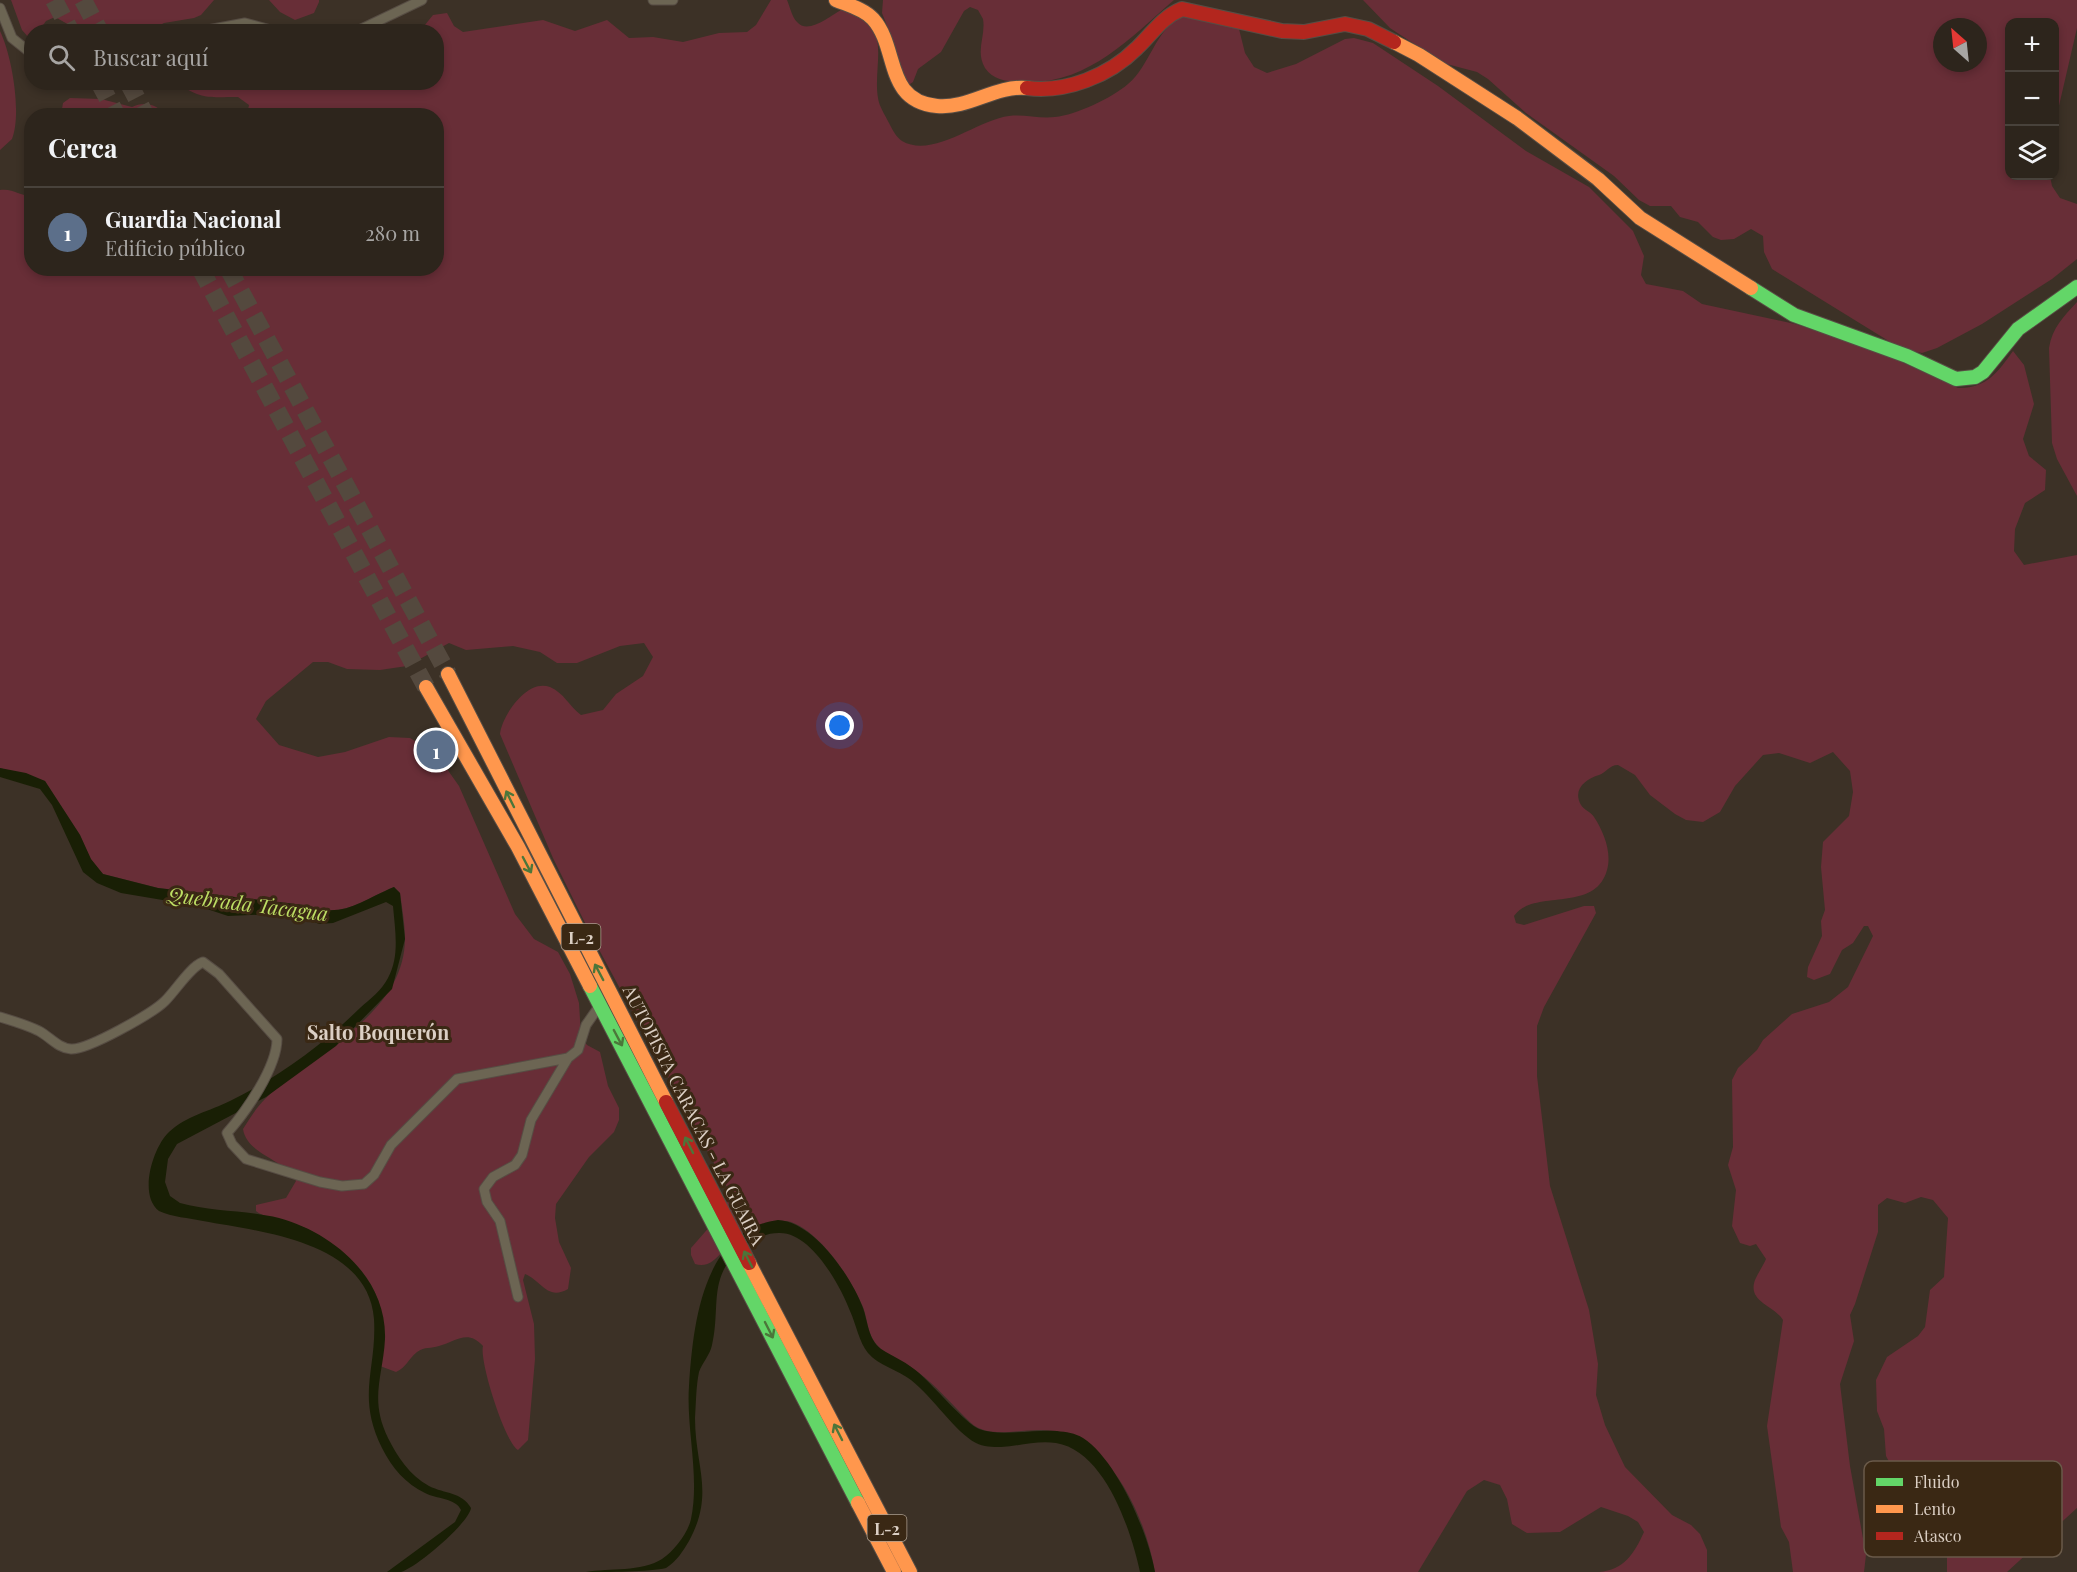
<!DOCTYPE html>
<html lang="es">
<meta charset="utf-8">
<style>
:root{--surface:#2d251c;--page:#393129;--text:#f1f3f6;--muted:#a7a5a3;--line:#48423b;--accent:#8bbbb9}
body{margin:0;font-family:"Playfair Display",serif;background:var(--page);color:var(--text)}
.controls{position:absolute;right:18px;top:18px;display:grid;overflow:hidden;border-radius:12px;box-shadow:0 3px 9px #0003}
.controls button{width:54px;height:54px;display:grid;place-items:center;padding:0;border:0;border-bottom:2px solid var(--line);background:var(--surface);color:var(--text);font:30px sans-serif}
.compass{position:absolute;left:1933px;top:18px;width:54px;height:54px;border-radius:50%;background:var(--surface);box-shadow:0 3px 9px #0003;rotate:333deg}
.you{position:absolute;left:840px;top:726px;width:21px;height:21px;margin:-15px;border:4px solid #fff;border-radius:50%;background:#1a73e8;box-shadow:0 0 0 9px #1a73e833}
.badge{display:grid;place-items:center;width:39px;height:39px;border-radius:50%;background:var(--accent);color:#fff;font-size:20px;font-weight:700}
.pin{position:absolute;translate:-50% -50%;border:3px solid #fff;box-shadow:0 2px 6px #0006}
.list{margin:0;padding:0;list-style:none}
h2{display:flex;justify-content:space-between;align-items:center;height:78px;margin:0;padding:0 24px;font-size:26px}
h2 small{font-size:20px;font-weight:400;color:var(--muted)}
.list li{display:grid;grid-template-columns:39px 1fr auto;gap:18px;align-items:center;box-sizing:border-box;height:90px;padding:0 24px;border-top:2px solid var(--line)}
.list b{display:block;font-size:22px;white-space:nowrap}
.list p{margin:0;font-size:20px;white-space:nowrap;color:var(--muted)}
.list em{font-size:20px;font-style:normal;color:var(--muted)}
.icon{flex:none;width:33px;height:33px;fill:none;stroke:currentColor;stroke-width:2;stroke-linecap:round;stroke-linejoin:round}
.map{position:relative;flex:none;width:2077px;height:1572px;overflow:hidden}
.search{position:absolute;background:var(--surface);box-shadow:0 3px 9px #0003;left:24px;top:24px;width:420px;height:66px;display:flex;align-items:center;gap:15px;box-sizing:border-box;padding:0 21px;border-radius:24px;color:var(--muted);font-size:22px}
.panel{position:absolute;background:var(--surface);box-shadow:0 3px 9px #0003;left:24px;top:108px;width:420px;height:168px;border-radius:24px}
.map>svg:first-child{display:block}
</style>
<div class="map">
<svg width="2077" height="1572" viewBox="0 0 2077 1572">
<rect width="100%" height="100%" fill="#3c3126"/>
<path fill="#682e37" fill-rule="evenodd" d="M11,0H214L201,15L194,18L164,23L152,29L135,27L122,31H80L55,17L46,21L39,31L32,32L31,38H29L22,30Z
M269,0H319V2L314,13L295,20L280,12Z
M771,0H787C790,7 792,17 797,22C808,35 830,16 841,10C896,18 872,63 878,98C879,106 885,115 889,123C892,129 896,137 902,141C933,159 977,120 1009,116C1024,114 1040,119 1055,117C1076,115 1112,98 1128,84C1150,66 1155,30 1181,17L1191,16L1239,29L1245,53L1254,67L1267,73L1296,64L1345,39L1354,38L1373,43L1438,86L1526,151L1589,187L1633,231L1644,256L1641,275L1646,284L1683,291L1702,304L1795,324L1877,351L1958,388C1986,389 1998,372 2013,351L2024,365L2034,404L2023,439L2029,456L2046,470L2045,490L2025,503L2015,529L2014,551L2024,565L2077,555V1508L2007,1572H1947V1557L1935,1540L1917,1491L1895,1473L1886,1456L1884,1429L1877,1411L1876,1380L1887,1357L1918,1336L1925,1327L1930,1290L1944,1277L1948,1218L1933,1200L1921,1197L1905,1203L1887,1198L1878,1205V1232L1855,1304L1850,1315L1854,1341L1840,1384L1850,1466L1866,1555L1864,1572H1793L1789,1542L1781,1527L1767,1426L1783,1320C1774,1305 1747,1302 1755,1280C1758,1273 1763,1266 1766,1259L1756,1244L1750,1246L1740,1243L1732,1226L1736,1190L1728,1165L1733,1147L1732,1080L1738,1068L1757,1050L1763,1040L1792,1014L1829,1002L1848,987L1873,936L1868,926H1864L1853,943L1842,950L1830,974L1814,980L1807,977L1808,967L1822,936L1821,921L1825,910L1821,867L1823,842L1849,816L1853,792L1850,771L1833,752L1810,763L1779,753L1763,755L1735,786L1720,812L1703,822L1686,820L1675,814L1650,795L1635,775L1618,765C1609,765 1606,773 1599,775C1586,779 1572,789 1581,805C1584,810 1591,812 1594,817C1604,832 1612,853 1607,870C1595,914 1533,888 1514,916L1516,923L1524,925L1584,906H1594L1596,913L1544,1007L1537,1026V1076L1550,1186L1589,1310L1598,1364L1596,1395L1605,1425L1625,1467L1672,1515L1691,1525L1700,1534L1707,1550V1572H1599C1624,1570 1634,1554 1644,1532L1638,1522L1628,1516L1601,1507L1560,1532L1527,1533L1512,1524L1507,1499L1500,1485L1484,1480L1467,1491L1418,1572H1155C1145,1515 1109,1432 1042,1430C1020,1429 988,1439 971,1423C952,1405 936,1385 915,1370C903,1361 886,1356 877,1345C867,1334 868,1320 863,1307C850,1277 821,1233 791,1222C775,1215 737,1243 722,1252C715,1260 707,1268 695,1264L691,1255V1248L726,1208L728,1189L589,931L553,858L500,734C502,716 527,678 550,687C564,693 569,706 581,715L603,710L616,694L643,676L653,657L644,643L620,646L577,663H557L540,652L513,646L466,650L449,643L407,666L380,670L347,669L328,662H313L266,701L256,719L279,745L318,757L345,752L389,737L410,738L426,748L447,769L459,786L515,914L534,939L558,952L570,974L579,1003L581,1036L587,1045L600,1052L608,1086L619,1108V1120L614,1132L589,1157L556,1204L555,1218L559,1242L571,1268L568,1289C547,1301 541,1280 525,1274L523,1280L534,1324L535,1359L528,1440L518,1450C505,1443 479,1361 483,1346C468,1329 456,1341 439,1346C431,1349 425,1346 417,1352C408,1359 407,1367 396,1372L380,1366C390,1314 378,1278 335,1246C325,1239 314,1231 303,1227C293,1223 261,1217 256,1211V1205L286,1198L296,1181C284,1158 247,1155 243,1129C250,1118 256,1108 265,1099C312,1052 404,1017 405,939C405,924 402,908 400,893L394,887C358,902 344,919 303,905L158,888L103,874L91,860L80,835L45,781L0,768V190C13,188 20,196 31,196L32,268H436V116L247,115L249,105L238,97C209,97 202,100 177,83L436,82V32L420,31L433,15L447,13L454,26L463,32L543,20L575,31L607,20L629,38L653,37L683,42L719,33L747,32L756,25Z
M883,0H1174C1129,39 1086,86 1022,82C1007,81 994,81 985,68C975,51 986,36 983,19L978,10L970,7L964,11L941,52L918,69L913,82L907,86L900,71L893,41L882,13Z
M1363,0H2077V28L2055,123L2054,22H2010V176H2050L2052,186L2060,198L2077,204V259L2052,279L1982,324L1937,348L1922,353L1900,348L1772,269L1764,252L1763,236L1751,229L1734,239L1721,240L1713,237L1698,222L1680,217L1671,206H1650L1639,200L1614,176L1526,113L1488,79L1477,72L1443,63L1390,28ZM1942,27H1978V63H1942Z
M0,31C12,56 22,113 12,139L0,150Z
M70,98L101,99L132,107C144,101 157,104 165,115H61L63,103Z
M2077,302V496L2057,459L2052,443L2049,348C2052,328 2064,316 2077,302Z"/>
<path fill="#191f05" d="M0,768L26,773L45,781L80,835L91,859L103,874L158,888L303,905C344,919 358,902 394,887L400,893L405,939L392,989L336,1046L266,1097L177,1144L168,1159L165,1182L170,1196L180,1203C212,1212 247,1210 279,1218C334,1233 387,1279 385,1339C383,1377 369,1399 388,1438C397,1456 410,1476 429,1486C445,1494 462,1492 471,1508C469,1523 416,1568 401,1572C397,1572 391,1572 387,1572L455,1522L461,1510C456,1498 436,1499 425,1493C406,1484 392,1468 382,1448C356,1395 377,1370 374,1319C368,1242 263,1232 203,1221C189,1218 172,1217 159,1211C138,1195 153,1147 169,1132C186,1116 210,1111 230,1101C279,1077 321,1046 360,1008C370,999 382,990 388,978C400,956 395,930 393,906L386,902L333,923L319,924L301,916L275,914L228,916L198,906L121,893L97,883L83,872L52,805L40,789L0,777Z
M778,1220C814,1222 851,1276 863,1308C868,1322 868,1339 881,1349C894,1357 908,1363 919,1373C934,1386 965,1423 979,1429C999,1437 1035,1429 1057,1431C1066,1432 1075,1433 1083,1438C1117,1460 1148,1533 1155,1572H1140C1131,1530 1105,1451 1056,1443C1038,1440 1020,1446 1001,1447C993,1447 983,1447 976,1443C955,1432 933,1397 911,1380C898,1370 878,1365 868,1353C859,1342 856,1324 850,1311C840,1285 811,1232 779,1233C764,1233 753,1240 742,1248C707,1276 721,1307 712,1345C710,1355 702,1363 699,1372C696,1386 696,1404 695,1418C695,1467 715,1493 689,1541C683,1551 677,1561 666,1568C651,1572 605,1572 586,1572C610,1568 641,1572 662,1559C674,1551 688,1533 691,1519C700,1476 686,1429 689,1386C693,1326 702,1230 778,1220Z"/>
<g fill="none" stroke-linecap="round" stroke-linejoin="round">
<path stroke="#54493e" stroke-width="18" stroke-dasharray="18 9" stroke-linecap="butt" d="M54,0L71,32
M83,0L100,32
M99,82L117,116
M128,82L146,116
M200,268L426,687
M228,268L448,674"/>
<g stroke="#574d44" stroke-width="11">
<path id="street" d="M653,0H673
M0,8L12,38L32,54
M197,32L245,23L278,32
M355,32L422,0
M0,1017C13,1021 27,1025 39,1031C50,1037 58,1048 71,1049C88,1050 153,1013 165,1001C177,989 190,967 203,962L219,974L277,1039C277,1067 246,1112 227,1133L232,1144L246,1159L320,1182L342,1186L364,1184L374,1175L391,1145L457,1079L568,1058L578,1050L586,1025L600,1005
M518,1297L500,1221L487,1202L484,1189L493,1177L515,1165L522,1155L531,1120L568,1058"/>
</g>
<g stroke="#574d44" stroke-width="16">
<path id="fast" d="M1751,288L1794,315L1907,356L1956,379L1975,377L1983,372L2018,329L2077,287
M590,986L858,1503"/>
</g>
<g stroke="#574d44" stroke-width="16">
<path id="slow" d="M836,0C848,5 864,9 873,19C899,48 884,101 937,106C969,109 995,85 1027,88
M1394,42L1419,55L1517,118L1598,179L1640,218L1751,288
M448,674L666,1102
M426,687L518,847L590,986
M749,1263L910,1572
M858,1503L894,1572"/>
</g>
<g stroke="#574d44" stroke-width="16">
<path id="jam" d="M1027,88C1066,93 1109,76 1137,48C1152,34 1162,17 1182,9L1282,31L1304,32L1345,24L1368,29L1394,42
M666,1102L749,1263"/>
</g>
<use href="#street" stroke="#6c6553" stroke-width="9"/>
<use href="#fast" stroke="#63d668" stroke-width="14"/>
<use href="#slow" stroke="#ff974d" stroke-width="14"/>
<use href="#jam" stroke="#b3261e" stroke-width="14"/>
</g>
<defs><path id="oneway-shaft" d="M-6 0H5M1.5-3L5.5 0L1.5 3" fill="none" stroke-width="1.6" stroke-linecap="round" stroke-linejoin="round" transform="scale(1.5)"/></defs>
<g stroke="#4c763a">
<use href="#oneway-shaft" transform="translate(510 799) rotate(-116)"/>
<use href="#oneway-shaft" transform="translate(527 865) rotate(62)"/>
<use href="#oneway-shaft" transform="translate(599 972) rotate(-118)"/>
<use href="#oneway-shaft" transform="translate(618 1038) rotate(62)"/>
<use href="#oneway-shaft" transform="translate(689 1145) rotate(-117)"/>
<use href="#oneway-shaft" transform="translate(748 1259) rotate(-117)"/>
<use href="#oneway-shaft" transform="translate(769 1330) rotate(63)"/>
<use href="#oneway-shaft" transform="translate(838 1432) rotate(-117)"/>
</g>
<g text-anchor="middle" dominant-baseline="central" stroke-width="6" stroke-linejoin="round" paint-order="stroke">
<g fill="#3a2814" stroke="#ab9d8f" stroke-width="1.5">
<rect x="561.5" y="924" width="39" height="26" rx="4.5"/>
<rect x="867.5" y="1515" width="39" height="26" rx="4.5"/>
</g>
<g font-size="16" font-weight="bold" fill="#dbcfc4">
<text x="581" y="937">L-2</text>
<text x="887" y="1528">L-2</text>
</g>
<g font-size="18" fill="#dbcfc4" stroke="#3a2814">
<text transform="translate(694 1115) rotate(63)">AUTOPISTA CARACAS - LA GUAIRA</text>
</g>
<g font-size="20" font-style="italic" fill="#bdde64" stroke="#3a2814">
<text transform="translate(248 903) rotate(7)">Quebrada Tacagua</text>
</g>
<g font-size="20" font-weight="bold" fill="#dbcfc4" stroke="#3a2814">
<text x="378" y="1031">Salto Boquerón</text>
</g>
</g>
<rect x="1864" y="1461" width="198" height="96" rx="9" fill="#3a2814" stroke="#6a5a49" stroke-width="1.5"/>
<rect x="1876" y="1478" width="27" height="8" fill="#63d668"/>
<rect x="1876" y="1505" width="27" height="8" fill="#ff974d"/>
<rect x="1876" y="1532" width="27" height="8" fill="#b3261e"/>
<g font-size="16" fill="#dbcfc4">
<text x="1914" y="1488">Fluido</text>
<text x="1914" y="1515">Lento</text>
<text x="1914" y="1542">Atasco</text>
</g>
</svg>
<div class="controls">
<button>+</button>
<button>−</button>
<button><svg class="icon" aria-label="layers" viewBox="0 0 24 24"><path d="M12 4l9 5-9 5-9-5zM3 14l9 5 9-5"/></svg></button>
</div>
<svg class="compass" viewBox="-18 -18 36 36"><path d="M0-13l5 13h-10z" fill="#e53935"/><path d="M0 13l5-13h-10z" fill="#a7a5a3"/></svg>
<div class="you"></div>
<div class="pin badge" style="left:436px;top:750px;background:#5c6f8a">1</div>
<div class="search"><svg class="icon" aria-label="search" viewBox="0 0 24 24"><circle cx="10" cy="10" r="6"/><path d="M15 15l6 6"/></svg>Buscar aquí</div>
<section class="panel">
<h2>Cerca<small></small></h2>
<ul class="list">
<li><span class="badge" style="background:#5c6f8a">1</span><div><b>Guardia Nacional</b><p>Edificio público</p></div><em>280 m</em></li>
</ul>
</section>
</div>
